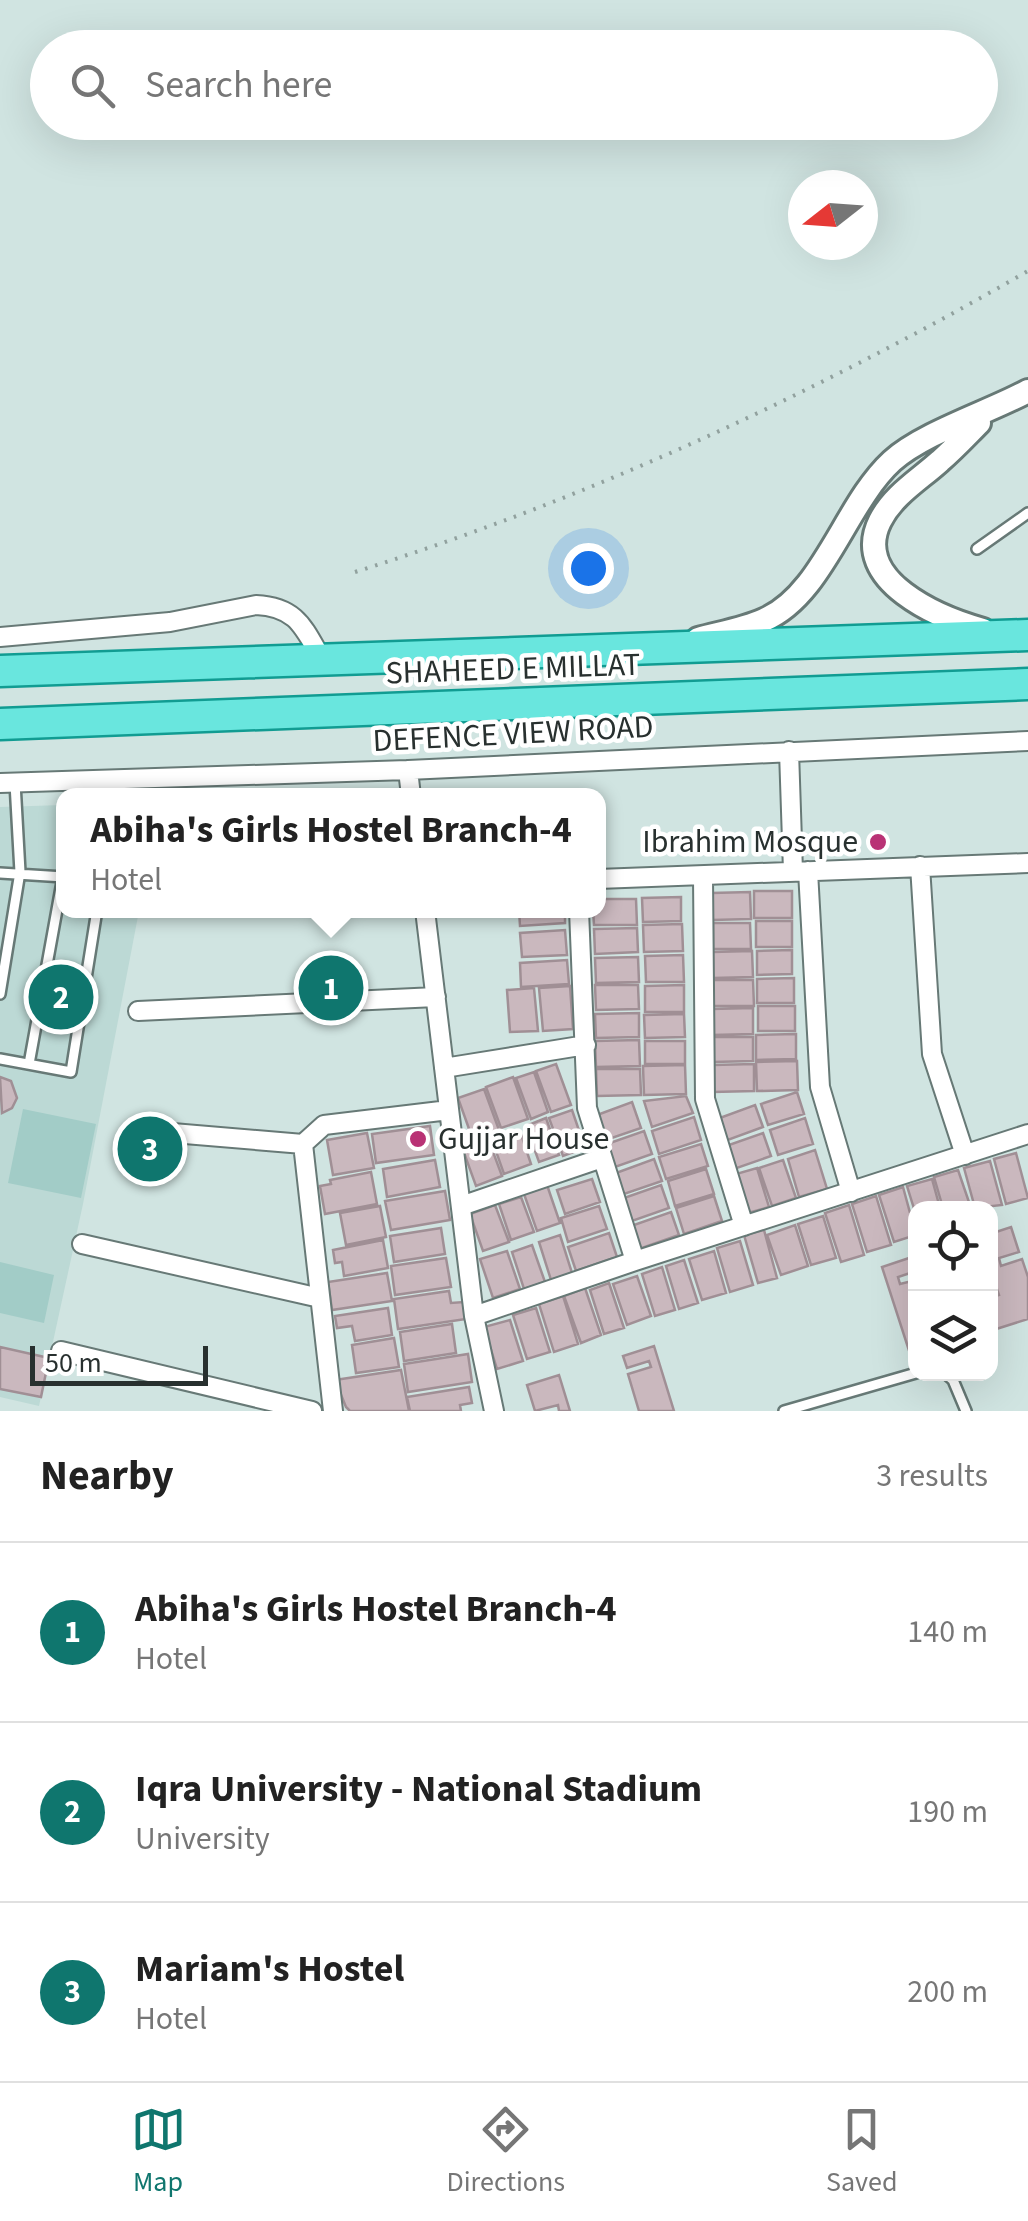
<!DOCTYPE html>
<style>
:root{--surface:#fff;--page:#f6f6f6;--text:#222;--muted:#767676;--line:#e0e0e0;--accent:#0f766e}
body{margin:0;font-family:"Source Sans 3",sans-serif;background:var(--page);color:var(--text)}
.controls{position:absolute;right:30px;bottom:30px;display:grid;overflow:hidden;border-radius:20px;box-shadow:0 10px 40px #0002}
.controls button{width:90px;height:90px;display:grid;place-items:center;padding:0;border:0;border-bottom:2px solid var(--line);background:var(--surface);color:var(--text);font:50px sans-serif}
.compass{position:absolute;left:788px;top:170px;width:90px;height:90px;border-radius:50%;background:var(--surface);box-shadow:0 10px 40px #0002;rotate:253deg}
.scale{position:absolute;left:30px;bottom:25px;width:178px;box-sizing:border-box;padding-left:10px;border:5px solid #28302f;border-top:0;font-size:28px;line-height:35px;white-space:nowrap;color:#28302f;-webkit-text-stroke:8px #fff;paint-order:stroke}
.you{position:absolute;left:588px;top:568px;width:35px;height:35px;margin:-25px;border:8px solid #fff;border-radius:50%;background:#1a73e8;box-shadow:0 0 0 15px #1a73e833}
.badge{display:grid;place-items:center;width:65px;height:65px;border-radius:50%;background:var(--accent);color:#fff;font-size:32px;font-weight:700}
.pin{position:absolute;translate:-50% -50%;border:5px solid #fff;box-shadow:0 2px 10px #0006}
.popup{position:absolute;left:56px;top:788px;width:550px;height:130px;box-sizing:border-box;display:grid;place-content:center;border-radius:20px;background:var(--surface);filter:drop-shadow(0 2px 8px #0005);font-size:32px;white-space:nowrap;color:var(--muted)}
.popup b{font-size:38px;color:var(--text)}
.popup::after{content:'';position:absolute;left:50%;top:100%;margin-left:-20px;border:20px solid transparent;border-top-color:var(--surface)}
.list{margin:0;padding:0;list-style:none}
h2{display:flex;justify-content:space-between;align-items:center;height:130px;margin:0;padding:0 40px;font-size:42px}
h2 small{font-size:32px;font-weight:400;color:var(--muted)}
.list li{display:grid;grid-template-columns:65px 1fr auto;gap:30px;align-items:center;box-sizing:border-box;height:180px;padding:0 40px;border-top:2px solid var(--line)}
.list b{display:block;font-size:38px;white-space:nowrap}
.list p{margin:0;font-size:32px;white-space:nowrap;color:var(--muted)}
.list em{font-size:32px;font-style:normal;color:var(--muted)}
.icon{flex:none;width:55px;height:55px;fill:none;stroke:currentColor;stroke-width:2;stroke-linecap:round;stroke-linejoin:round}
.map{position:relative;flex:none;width:1028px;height:1411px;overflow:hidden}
.search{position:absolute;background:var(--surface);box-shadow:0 10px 40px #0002;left:30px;right:30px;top:30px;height:110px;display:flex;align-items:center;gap:25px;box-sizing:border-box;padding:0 35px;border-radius:55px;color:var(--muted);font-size:38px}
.sheet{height:670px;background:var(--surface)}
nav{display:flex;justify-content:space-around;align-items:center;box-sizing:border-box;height:140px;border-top:2px solid var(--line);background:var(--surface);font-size:28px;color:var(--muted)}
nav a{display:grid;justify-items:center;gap:5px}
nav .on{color:var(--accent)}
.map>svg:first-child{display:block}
</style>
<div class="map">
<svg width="1028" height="1411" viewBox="0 0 1028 1411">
<rect width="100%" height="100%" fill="#d0e4e1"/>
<path fill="#bcd9d5" d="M63,805L64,910L139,911L83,1204L39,1406L0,1397V807Z"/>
<path fill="#a2ccc7" d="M23,1109L96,1124L81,1198L8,1183Z
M0,1262L54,1275L44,1323L0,1313Z"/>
<path fill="#cab8be" stroke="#a08f95" stroke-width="2.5" d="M754,891H792V918H754Z
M750,892L751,919L712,920V893Z
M681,897V921L643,922L642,898Z
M598,899H636L637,925H594L593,910H598Z
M519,910H565V923L520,926Z
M756,921H792V947H756Z
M713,923H750L751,949H713Z
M682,924L683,951L644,952L643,925Z
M637,928L638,952L595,954L594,929Z
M565,930L567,955L522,957L520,933Z
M792,950V974L757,975V951Z
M752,951L753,977L713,978L712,952Z
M683,955L684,982H646L645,956Z
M638,957L639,982L596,983L595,958Z
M567,960L569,984L521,987L520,963Z
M794,978V1003H757V979Z
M712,980H753L754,1006H712Z
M595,985H638L639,1009L596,1010Z
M684,985V1012H645V986Z
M570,986L573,1029L543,1031L539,988Z
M534,988L538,1031L510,1032L507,990Z
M758,1006H795V1031H758Z
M753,1008V1034L712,1035L711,1009Z
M639,1013V1037L596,1038L595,1014Z
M684,1014L685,1037L645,1038L644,1015Z
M796,1034V1059L756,1060V1035Z
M712,1037H753V1061L713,1062Z
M639,1040L640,1066L596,1067L595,1041Z
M645,1041H685V1064H645Z
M797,1061L798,1090L757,1091L756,1062Z
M556,1064L571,1105L551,1112L536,1071Z
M754,1064V1091L713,1092V1065Z
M685,1065L686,1094L644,1095L643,1066Z
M596,1069H640L641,1095L597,1096Z
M534,1072L548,1112L531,1119L516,1078Z
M0,1077L11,1081L17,1098L12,1108L2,1113Z
M513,1077L528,1119L501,1128L486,1087Z
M484,1089L499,1130L473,1140L458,1098Z
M797,1092L804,1114L768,1125L761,1104Z
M686,1096L693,1113L652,1127L644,1101Z
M632,1102L641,1128L606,1140L597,1115Z
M755,1105L763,1127L725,1141L717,1119Z
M572,1110L585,1148L563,1156L549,1118Z
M694,1117L701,1140L659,1154L652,1131Z
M546,1118L559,1155L539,1162L526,1126Z
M805,1118L813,1144L778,1155L770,1130Z
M430,1126L434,1155L376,1163L372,1134Z
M520,1131L531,1164L504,1174L492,1140Z
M644,1131L652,1154L615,1167L607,1144Z
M367,1133L374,1168L333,1175L327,1140Z
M763,1133L771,1156L734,1169L726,1146Z
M489,1141L502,1176L476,1186L463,1150Z
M701,1144L708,1166L666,1179L659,1157Z
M815,1150L827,1189L799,1197L788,1159Z
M1016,1153L1028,1198L1006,1204L994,1159Z
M654,1159L662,1181L624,1194L616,1173Z
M435,1160L440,1187L387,1197L383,1169Z
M783,1160L796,1198L772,1206L759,1168Z
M990,1161L1002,1205L975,1208L964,1168Z
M757,1168L769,1207L748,1213L736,1174Z
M706,1169L714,1194L675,1206L668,1181Z
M958,1170L971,1208H943L934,1177Z
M371,1172L377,1204L325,1214L320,1186L331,1184L330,1180Z
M592,1179L600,1202L565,1214L557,1190Z
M932,1179L940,1208H916V1215L907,1186Z
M547,1185L560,1223L537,1231L524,1194Z
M661,1185L669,1208L632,1221L624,1198Z
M903,1187L916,1235L894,1242L879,1195Z
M445,1191L450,1220L391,1230L385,1201Z
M714,1196L722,1221L684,1234L676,1208Z
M876,1196L891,1245L867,1252L852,1204Z
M521,1197L534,1232L511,1240L499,1204Z
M495,1205L509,1242L483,1251L470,1214Z
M849,1205L864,1255L841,1262L825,1213Z
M380,1206L386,1237L346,1245L340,1213Z
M599,1206L607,1229L568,1242L561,1218Z
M671,1212L679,1235L639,1249L631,1226Z
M823,1216L836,1258L811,1265L798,1224Z
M795,1225L808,1266L781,1275L767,1235Z
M1011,1227L1019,1252L999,1258L1001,1266L1022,1259L1028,1277V1319L990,1331V1298L999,1295L990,1269V1234Z
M441,1228L445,1254L394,1262L390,1236Z
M764,1230L777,1278L758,1283L744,1235Z
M609,1233L617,1257L576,1271L568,1247Z
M560,1235L572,1273L551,1280L539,1242Z
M383,1240L388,1268L344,1276L342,1262L335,1263L333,1250Z
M740,1241L753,1285L730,1292L717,1248Z
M532,1245L545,1282L524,1289L512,1252Z
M507,1251L520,1289L493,1298L480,1259Z
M714,1251L726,1293L702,1300L689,1259Z
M915,1256L916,1271L898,1277L900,1284L916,1280V1362L913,1363L882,1267Z
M446,1258L451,1287L395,1295L391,1266Z
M684,1260L698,1303L679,1309L666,1266Z
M662,1267L675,1310L655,1316L642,1274Z
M387,1273L392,1301L332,1310L328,1282Z
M637,1276L651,1316L627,1325L613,1284Z
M609,1283L624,1328L604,1334L590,1290Z
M585,1288L601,1335L581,1343L564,1296Z
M449,1291L451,1303L464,1302L466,1319L398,1329L394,1299Z
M563,1296L578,1344L554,1352L539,1304Z
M388,1308L392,1335L355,1341L352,1326L337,1328L335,1316Z
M536,1308L550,1352L527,1359L513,1315Z
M510,1320L523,1361L497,1369L484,1327Z
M452,1324L456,1353L404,1361L400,1332Z
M394,1338L399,1367L356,1373L352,1345Z
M654,1346L674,1411H639L628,1374L651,1367L649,1361L627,1368L623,1356Z
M0,1347L49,1358L41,1397L0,1389Z
M468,1354L472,1382L408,1392L404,1364Z
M401,1370L409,1411H350L346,1407L335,1380Z
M559,1375L570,1411H559L558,1405L535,1411L527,1385Z
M469,1387L472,1403L460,1405L461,1411H410L407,1397Z"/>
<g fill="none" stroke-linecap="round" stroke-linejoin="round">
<g stroke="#677976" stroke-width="14">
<path id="service" d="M977,549L1028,513
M0,873L64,877
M0,994L20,872L15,783
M0,1059L71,1072L97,910
M29,1064L64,871
M946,1374L953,1380L966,1411
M784,1411L916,1373"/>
</g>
<g stroke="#677976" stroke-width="22">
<path id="minor" d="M0,637L170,622L256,605C298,607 304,629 323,661
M789,751L793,871
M408,770L411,796
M0,783L408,770L1028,741
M920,866L932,1054L965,1155
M808,871L820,1087L851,1192
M703,877L705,1099L744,1226
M598,879L1028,863
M425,910L474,1316
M579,910L587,1108L635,1261
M138,1011L436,997
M444,1068L586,1045
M149,1131L303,1144L324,1125L449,1110
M303,1144L333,1411
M461,1206L602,1158
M82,1244L320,1298
M61,1351L312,1411
M494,1411L474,1316L635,1261L1028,1134"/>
</g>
<g stroke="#677976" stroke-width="28">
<path id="tertiary" d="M979,423C966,436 954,449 940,461C919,480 893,495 880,521C850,581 940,618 983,630
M698,639C720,633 744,629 764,620C823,595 845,504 892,461C923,433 989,412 1028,391"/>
</g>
<g stroke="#119c92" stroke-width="35">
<path id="primary" d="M0,671L1028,635
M0,724L1028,684"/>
</g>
<path stroke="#91a19e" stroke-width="4" stroke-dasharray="2.5 8" stroke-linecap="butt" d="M355,572C593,497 812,395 1028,271"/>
<use href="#service" stroke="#fff" stroke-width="9"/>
<use href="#minor" stroke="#fff" stroke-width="18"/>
<use href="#tertiary" stroke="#fff" stroke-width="22"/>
<use href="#primary" stroke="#69e6de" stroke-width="30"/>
</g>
<g fill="#b93275" stroke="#fff" stroke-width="4">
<circle cx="878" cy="842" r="10"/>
<circle cx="418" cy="1139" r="10"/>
</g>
<g text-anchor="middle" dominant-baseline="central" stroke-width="9" stroke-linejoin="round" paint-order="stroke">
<g font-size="32" fill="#28302f" stroke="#fff">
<text transform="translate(513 669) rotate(-2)">SHAHEED E MILLAT</text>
<text transform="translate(513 734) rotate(-3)">DEFENCE VIEW ROAD</text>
</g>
<g font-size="32" fill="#28302f" stroke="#fff" text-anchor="end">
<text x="858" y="842">Ibrahim Mosque</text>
<text x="438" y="1139" text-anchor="start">Gujjar House</text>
</g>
</g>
</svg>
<div class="controls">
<button><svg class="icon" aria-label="locate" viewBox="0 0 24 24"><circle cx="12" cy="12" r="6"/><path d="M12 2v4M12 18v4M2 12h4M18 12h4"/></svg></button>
<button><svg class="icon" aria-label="layers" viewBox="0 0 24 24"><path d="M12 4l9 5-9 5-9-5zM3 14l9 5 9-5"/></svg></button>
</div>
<svg class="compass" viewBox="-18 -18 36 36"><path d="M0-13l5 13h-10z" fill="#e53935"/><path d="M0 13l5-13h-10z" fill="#767676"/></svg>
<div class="scale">50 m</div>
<div class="you"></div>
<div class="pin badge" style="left:331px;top:988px">1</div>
<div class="popup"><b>Abiha's Girls Hostel Branch-4</b>Hotel</div>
<div class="pin badge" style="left:61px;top:997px">2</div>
<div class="pin badge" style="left:150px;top:1149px">3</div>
<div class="search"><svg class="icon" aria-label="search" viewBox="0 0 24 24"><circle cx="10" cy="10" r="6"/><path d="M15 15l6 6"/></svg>Search here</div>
</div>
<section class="sheet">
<h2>Nearby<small>3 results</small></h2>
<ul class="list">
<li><span class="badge">1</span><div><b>Abiha's Girls Hostel Branch-4</b><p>Hotel</p></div><em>140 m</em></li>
<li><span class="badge">2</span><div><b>Iqra University - National Stadium</b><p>University</p></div><em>190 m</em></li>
<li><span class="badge">3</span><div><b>Mariam's Hostel</b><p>Hotel</p></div><em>200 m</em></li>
</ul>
</section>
<nav>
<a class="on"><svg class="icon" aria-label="map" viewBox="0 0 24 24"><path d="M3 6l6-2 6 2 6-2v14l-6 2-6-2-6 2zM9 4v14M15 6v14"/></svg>Map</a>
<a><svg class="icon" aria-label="directions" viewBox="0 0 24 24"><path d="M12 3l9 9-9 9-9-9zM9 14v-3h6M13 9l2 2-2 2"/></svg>Directions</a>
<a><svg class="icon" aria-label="saved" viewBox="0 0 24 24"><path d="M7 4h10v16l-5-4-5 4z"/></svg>Saved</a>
</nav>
